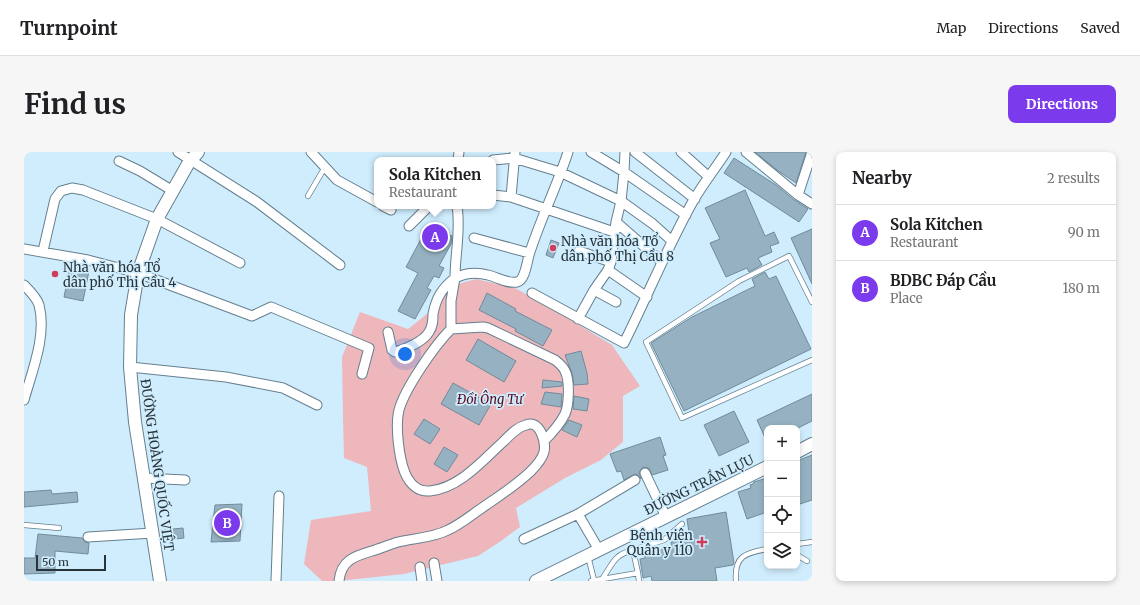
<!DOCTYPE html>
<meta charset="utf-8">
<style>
:root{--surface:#fff;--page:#f6f6f6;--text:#202124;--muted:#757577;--line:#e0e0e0;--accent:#7c3aed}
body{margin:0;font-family:Merriweather,serif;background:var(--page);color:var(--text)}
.controls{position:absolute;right:12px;bottom:12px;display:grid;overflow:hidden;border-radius:8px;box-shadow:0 2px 6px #0003}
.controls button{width:36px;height:36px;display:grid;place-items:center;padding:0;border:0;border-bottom:1px solid var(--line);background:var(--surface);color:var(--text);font:20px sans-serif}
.scale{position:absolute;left:12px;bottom:10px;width:70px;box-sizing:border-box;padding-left:4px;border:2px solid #28343a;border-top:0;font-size:11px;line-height:14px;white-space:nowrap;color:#28343a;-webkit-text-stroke:3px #d0edfe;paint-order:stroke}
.you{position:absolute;left:381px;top:202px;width:14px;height:14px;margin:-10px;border:3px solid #fff;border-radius:50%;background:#1a73e8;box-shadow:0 0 0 6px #1a73e833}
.badge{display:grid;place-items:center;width:26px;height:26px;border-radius:50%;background:var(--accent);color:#fff;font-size:13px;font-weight:700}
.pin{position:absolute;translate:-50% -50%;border:2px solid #fff;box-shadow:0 1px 4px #0006}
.popup{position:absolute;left:350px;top:5px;width:122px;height:52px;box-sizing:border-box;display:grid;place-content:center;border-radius:8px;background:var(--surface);filter:drop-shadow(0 1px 3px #0005);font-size:13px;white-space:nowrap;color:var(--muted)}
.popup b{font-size:15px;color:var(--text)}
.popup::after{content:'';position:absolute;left:50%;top:100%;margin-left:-8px;border:8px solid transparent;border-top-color:var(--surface)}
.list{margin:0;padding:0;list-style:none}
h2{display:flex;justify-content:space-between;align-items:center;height:52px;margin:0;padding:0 16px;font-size:17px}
h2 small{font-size:13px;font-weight:400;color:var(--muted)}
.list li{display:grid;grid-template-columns:26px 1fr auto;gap:12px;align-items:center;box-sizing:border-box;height:56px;padding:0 16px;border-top:1px solid var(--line)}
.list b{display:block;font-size:15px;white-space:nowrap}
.list p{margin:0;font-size:13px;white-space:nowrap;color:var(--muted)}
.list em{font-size:13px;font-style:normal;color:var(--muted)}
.icon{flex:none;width:22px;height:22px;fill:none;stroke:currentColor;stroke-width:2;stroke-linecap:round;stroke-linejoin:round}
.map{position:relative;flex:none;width:788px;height:429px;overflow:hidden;border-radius:8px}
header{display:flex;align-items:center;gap:24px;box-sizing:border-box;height:56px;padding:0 20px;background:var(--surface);border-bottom:1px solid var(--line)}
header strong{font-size:19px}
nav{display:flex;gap:22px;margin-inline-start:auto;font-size:14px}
.intro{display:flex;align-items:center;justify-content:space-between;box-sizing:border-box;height:96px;padding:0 24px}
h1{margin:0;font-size:28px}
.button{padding:10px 18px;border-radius:8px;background:var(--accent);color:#fff;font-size:14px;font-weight:700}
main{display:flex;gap:24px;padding:0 24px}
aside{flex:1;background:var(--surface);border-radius:8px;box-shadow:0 2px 6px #0003}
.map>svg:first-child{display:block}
</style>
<header>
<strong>Turnpoint</strong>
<nav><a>Map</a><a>Directions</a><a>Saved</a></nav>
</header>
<div class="intro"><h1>Find us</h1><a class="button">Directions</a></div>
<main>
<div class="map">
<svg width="788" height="429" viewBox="0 0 788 429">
<rect width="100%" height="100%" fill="#d0edfe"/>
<path fill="#eeb7bb" d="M452,127L491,136L532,159L588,193L616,234L599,244V290L577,308L541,326L492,356L496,375L477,389L454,404L380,422L314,429H298L280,412L287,368L347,359L343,315L320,306L319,266L318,205L336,160L384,177L408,158L431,133Z"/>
<path fill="#96b2c2" stroke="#708b9a" d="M731,0H782L772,31L753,18Z
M710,6L752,33L770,48L784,57L775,70L700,21Z
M721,38L741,84L750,80L755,91L746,94L748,100L734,106L738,113L725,120L723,116L702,125L686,91L696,87L681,56Z
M405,72L428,84L427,92L415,114L420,116L415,126L410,124L403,136L407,138L391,167L374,159L394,121L382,115Z
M788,77V132L767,86Z
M527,88L535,91L529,106L522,103Z
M46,115L65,119L59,149L40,145Z
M741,120L745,127L752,124L787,197L660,259L627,191L668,165L731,134L728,127Z
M463,141L492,157L491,159L528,178L519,194L491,179L492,177L455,158Z
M454,187L492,209L480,230L442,208Z
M557,199L563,221L564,232L550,233L548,221L541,203Z
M519,228L538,230V234L518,236Z
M429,231L467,252L455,273L417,252Z
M521,240L538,242L537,255L517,252Z
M788,242V269L774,276H743V290L733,268Z
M550,244L565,247L563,259L549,257Z
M710,259L725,290L695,304L680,273Z
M400,267L416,277L406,292L390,282Z
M545,268L558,273L553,285L538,278Z
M636,285L642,303L639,304L644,318L628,323L625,316L619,315L615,320L617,327L614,323L611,322L600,328L597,319L593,320L586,302Z
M420,295L434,303L423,320L410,312Z
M788,303V348L773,353V309Z
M743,326V360L723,367L714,340L727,336L726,333L729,332L730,330Z
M27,338L28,342L53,340L54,350L0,355V340Z
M218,352L216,389L187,390L191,353Z
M702,360L710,411L709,413L691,416L693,429H628L627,424L619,426L616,407L621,406L620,401L648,396L647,390L666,387L663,367Z
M159,376L160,386L140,388L139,378Z
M14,382L58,386L61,390L65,391L64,402L31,399V421L0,422V406H11Z"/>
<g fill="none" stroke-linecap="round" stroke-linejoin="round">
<g stroke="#657f8e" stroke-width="6">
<path id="service" d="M284,44L301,15
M788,150L765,104L715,129L622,190L658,266L788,208
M0,373L35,376
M773,392L788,390
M773,403L783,409
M564,404L570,428
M614,421L609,398L640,388L658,372
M578,427C589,412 589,403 609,398
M567,429L614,421L615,429
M712,429C710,404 721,401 743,397"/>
</g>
<g stroke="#657f8e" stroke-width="11">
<path id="minor" d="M154,0L233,50L316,113
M287,0L313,28L353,50
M567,0L600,20L662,63
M611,0L671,47
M657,0L685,25
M722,0L774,43L788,52
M434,8L435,0
M469,8L490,6L536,20L597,49L629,72L648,89
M95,9L116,19L149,39
M469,43L487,45L590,80
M774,43L788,0
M487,45L491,0
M359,54L367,58
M592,70L638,110
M385,74L405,54
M450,86L505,101
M0,97L64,108L114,121L228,164L247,155L345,196L338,222
M19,99L31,47L37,39L48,36L59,38L133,67L216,111
M555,99L587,110
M584,118L623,145
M0,133C5,138 13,146 15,153C23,184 8,219 0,248
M570,138L592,150
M508,141L600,191C623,145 643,96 668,51C678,33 691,17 702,0
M554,167L570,138L584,118L587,110L592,70L597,49L600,20L601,0
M427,177V149L431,126C441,121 453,120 464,123C473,125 483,132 493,130C502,128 503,107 506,100C517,66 533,34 544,0
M364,180L368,198L371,200C381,197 399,190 405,180C409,174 409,168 409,162C412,146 418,136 431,126C431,102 437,78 433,54
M106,215L202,225L259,236L293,253
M621,321L642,365
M120,326L161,328
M554,362L575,398
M64,385L129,381
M500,387L554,362L611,328
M410,411L413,429
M396,415L398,429
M252,429L255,344
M315,429C317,408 331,404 348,399C357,396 365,393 374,390C390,386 409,386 424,378C435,373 445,365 455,358C472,346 490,335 506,320C511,315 518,308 520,300C522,290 516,267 502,273C493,275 486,283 480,289C459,308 436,336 406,339C393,340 386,332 381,321C375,306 371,274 375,258C381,236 411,193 427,177L459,175L464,176L531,208C535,211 539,214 541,219C546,228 545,253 541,262C536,272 528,281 520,289"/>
</g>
<g stroke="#657f8e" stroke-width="14">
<path id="secondary" d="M773,300L788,292
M136,429L111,270L106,215L107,163L114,121L133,67L164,12L174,0
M512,429L743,315"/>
</g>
<use href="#service" stroke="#fff" stroke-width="4.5"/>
<use href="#minor" stroke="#fff" stroke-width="9"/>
<use href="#secondary" stroke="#fff" stroke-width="12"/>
</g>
<g fill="#ce3e5a" stroke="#d0edfe" stroke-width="1.5">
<circle cx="529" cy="96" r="4"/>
<circle cx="31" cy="122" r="4"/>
<path d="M676 384h4v4h4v4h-4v4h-4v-4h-4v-4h4z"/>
</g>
<g text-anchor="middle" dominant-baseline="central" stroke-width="3.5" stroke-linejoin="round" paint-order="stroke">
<g font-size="13" fill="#28343a" stroke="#d0edfe" text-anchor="start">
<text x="537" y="89">Nhà văn hóa Tổ<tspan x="537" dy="15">dân phố Thị Cầu 8</tspan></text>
<text x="39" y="115">Nhà văn hóa Tổ<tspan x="39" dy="15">dân phố Thị Cầu 4</tspan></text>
<text x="669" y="383" text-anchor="end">Bệnh viện<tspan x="669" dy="15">Quân y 110</tspan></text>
</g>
<g font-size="13" font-style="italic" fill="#5b0d20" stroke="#d0edfe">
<text x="466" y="247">Đồi Ông Tư</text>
</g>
<g font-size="13" fill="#28343a" stroke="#d0edfe">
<text transform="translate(133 313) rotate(82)">ĐƯỜNG HOÀNG QUỐC VIỆT</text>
<text transform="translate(675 333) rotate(-26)">ĐƯỜNG TRẦN LỰU</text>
</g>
</g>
</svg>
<div class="controls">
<button>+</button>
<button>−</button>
<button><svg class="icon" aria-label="locate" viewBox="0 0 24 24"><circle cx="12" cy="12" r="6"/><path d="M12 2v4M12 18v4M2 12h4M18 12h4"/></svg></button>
<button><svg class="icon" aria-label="layers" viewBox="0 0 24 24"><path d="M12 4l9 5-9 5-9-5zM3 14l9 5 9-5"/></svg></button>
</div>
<div class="scale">50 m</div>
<div class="you"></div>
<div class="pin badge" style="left:411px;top:85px">A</div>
<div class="popup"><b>Sola Kitchen</b>Restaurant</div>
<div class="pin badge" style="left:203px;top:371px">B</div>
</div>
<aside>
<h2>Nearby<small>2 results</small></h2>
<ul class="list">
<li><span class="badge">A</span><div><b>Sola Kitchen</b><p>Restaurant</p></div><em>90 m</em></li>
<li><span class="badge">B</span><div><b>BDBC Đáp Cầu</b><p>Place</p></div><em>180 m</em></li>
</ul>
</aside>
</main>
